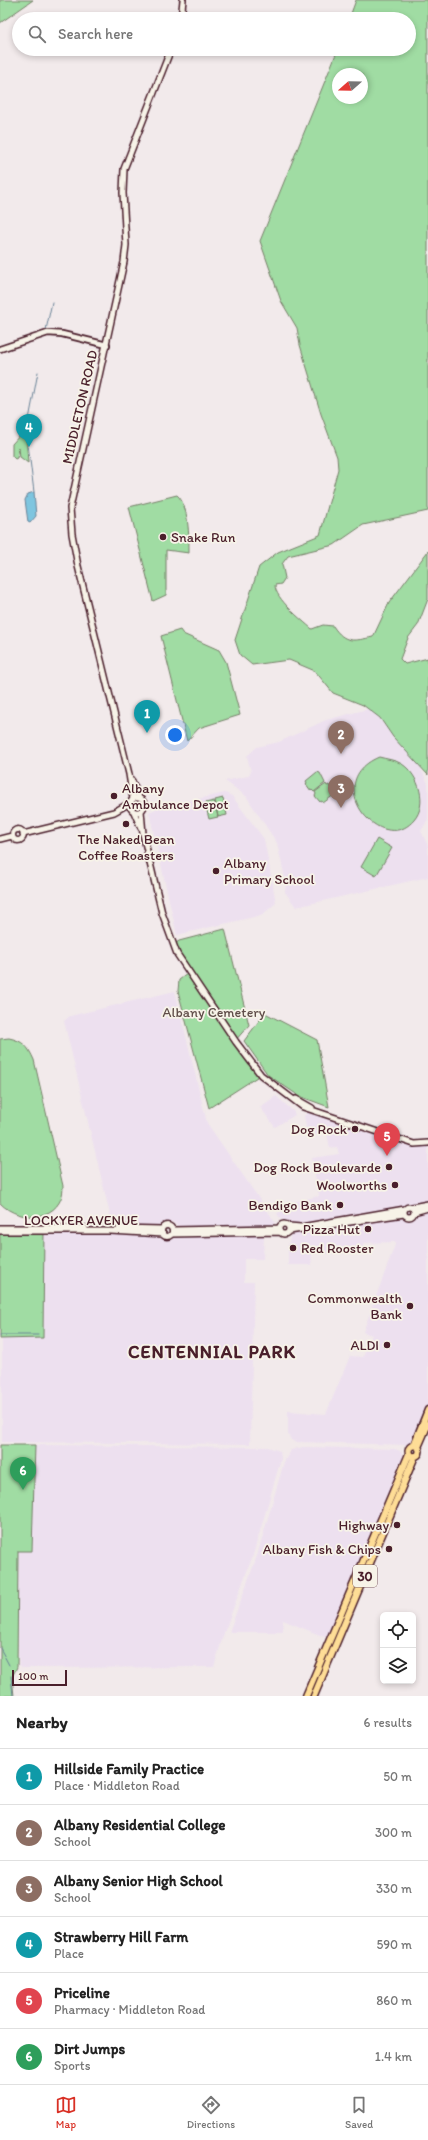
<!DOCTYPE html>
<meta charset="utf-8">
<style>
:root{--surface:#fff;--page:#f6f6f6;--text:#222;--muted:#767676;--line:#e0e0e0;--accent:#d93025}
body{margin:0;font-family:Itim,sans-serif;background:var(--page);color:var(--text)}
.controls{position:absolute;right:12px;bottom:12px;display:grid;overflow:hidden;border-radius:6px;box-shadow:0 2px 6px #0003}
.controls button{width:36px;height:36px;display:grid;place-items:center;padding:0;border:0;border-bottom:1px solid var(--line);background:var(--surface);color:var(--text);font:20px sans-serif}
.compass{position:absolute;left:332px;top:68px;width:36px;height:36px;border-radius:50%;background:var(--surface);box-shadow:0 2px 6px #0003;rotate:250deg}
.scale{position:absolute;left:12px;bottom:10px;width:55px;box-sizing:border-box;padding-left:4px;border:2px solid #4a1f2b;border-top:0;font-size:11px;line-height:14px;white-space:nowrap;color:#4a1f2b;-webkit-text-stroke:3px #f7f3e8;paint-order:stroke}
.you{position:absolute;left:175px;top:735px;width:14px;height:14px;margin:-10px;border:3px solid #fff;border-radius:50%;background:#1a73e8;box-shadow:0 0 0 6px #1a73e833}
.badge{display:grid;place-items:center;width:26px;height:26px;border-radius:50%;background:var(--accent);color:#fff;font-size:13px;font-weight:700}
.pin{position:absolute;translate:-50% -33px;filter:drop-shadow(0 1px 2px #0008)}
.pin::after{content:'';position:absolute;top:21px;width:14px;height:12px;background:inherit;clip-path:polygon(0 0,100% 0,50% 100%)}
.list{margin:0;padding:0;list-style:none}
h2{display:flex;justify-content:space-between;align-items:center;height:52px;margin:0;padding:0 16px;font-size:17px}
h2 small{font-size:13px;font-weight:400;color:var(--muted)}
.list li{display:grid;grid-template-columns:26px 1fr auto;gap:12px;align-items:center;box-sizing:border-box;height:56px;padding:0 16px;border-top:1px solid var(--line)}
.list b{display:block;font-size:15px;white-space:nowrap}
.list p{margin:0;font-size:13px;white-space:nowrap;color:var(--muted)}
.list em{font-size:13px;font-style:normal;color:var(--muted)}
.icon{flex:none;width:22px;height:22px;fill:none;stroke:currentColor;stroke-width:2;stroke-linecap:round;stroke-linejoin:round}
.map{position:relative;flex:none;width:428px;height:1696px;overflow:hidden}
.search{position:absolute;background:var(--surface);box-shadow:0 2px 6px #0003;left:12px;right:12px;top:12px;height:44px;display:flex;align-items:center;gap:10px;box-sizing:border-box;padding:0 14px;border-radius:22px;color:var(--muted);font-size:15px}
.sheet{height:388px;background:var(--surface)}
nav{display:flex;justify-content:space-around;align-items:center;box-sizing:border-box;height:56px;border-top:1px solid var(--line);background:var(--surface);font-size:11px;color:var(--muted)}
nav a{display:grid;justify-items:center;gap:2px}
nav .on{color:var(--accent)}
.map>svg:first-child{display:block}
</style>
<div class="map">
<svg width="428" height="1696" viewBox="0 0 428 1696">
<rect width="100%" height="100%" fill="#f2eaeb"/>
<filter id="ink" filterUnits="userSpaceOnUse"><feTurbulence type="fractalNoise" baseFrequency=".025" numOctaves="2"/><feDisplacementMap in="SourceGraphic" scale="8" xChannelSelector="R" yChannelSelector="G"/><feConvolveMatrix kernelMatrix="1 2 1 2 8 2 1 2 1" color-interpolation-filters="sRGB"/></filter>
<g filter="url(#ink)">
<path fill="#ede0ef" d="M368,709L380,718L393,737L418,762L428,784V819L421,831L428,846V877L296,907L285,892L286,882L277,843L246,796L225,781L248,776L251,772L247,756L257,747L279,742L326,720Z
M225,793L232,796L264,839L276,903L262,915L177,935L149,812L161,807Z
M175,991L207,1123L271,1216L275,1222L273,1226L180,1227L172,1222H164L158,1226L117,1227L112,1223L64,1021L70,1016Z
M276,1096L293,1111L295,1115L275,1127L260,1107Z
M308,1111L413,1146L428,1140V1407L410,1445L296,1442L291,1440L288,1434V1411L326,1414L350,1356L363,1357L372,1335L363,1332L396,1242L363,1243V1253L312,1254L311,1265H288V1246L292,1229L291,1225L281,1219L277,1214L293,1202L319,1196L312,1158L339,1154L337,1147L330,1148L327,1133L308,1136L304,1116Z
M44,1233L157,1234L169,1239L173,1236H264L263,1259H244V1282H254L250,1444L2,1442V1338Z
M35,1445L268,1447L280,1451L281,1459L253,1555L224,1633L214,1667L24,1668L19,1665L18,1655V1551H32Z
M303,1447L395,1449L400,1451L403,1456V1462L327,1638L283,1620V1632H229L257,1556L284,1462L291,1450Z"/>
<path fill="#a0dca3" stroke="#757e67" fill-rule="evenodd" d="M0,0H33L0,23Z
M356,0H428V511L363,525L334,545L288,556L282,564L285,578L281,584L275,585C275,599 302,620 312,629L323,625L333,626C345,644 354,641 373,637L389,603L428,551V599L418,625L408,638L400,659L405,664L428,658V775L393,737L380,718L363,705L333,693L315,671L289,660L252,665L240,655L235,640L259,567L278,552L320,535L338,469L337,457L321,414L300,345L297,328L281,301L260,241L338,49H409V19H349ZM338,74H362V98H338Z
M21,434L26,435L28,463L20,457L19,448L17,458L15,459L12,456V444Z
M177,495C189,505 189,537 189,553L166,550V595L153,601L129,507Z
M180,630L183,634L219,650L226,662L240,715L199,728L187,741L161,636Z
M379,757C386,759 396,760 402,764C419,775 428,804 414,820C382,858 319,782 379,757Z
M317,772L320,773L325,783L314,792L312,790L311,791L306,784L307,783L306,781Z
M326,784L327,786L329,785L334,795L323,803L322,801L320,802L315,796L316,794L315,792Z
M223,798L227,815L218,817L215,800Z
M214,801L218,817L209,819L205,803Z
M377,839L392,848L376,876L361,867Z
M225,929L249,1025L234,1042L257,1072V1077L209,1108L178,991L179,980L191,971L178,953L175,944L179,941Z
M265,1013L317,1040L329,1107L299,1096L268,1075L244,1041Z
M9,1038C23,1041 28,1046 34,1060L63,1186C64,1220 21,1225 0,1203V1039Z
M44,1230L43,1338L0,1339V1231Z
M0,1445H35L32,1551H18L17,1667L12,1677L14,1696H0Z"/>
<path fill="#7ec5df" stroke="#698397" d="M34,492L36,516L30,523L28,522L25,500L28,494Z"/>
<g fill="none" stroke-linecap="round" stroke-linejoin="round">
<path stroke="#698397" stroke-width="1" d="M46,330L52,302
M27,430L38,372
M27,436L34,492
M0,1335H38
M0,1648L9,1665
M11,1676L13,1696"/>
<g stroke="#4a1f2b" stroke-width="8">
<path id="tertiary" d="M0,349L48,333L62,334L107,345"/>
</g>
<g stroke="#4a1f2b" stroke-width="8">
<path id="secondary" d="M181,19L183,0
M132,781L139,798
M130 805a7 7 0 1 1 14 0a7 7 0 1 1-14 0Z
M133,799L129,774L78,566L72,534L70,508L124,262L126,245L123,193L124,169L171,49
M141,811L143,834L162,913L177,954L236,1042L261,1075L303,1107L414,1144L428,1143
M134,812L141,828
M12.5 835a5.5 5.5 0 1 1 11 0a5.5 5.5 0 1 1-11 0Z
M23,834L114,812L130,803
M0,839L12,836
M296,1099L312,1108
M412,1207L428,1204
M404 1212a5 5 0 1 1 10 0a5 5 0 1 1-10 0Z
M414,1212L428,1208
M279 1229a5 5 0 1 1 10 0a5 5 0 1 1-10 0Z
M161.5 1231a5.5 5.5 0 1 1 11 0a5.5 5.5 0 1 1-11 0Z
M289,1226L301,1227L405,1209
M0,1228H85
M119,1228L162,1229
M173,1230L279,1228
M0,1231H110L163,1234
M289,1231L404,1214
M172,1234L280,1232"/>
</g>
<g stroke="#4a1f2b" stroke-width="9">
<path id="trunk" d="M414,1445L428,1410
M408.5 1451a5.5 5.5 0 1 1 11 0a5.5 5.5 0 1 1-11 0Z
M418,1447L428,1424
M306,1696L409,1454
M314,1696L415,1456"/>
</g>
<use href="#tertiary" stroke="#f7f3e8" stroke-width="4.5"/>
<use href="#secondary" stroke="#f7f3e8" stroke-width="5"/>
<use href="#trunk" stroke="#fedd96" stroke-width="6"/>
</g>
</g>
<g fill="#4a1f2b" stroke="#f7f3e8" stroke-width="1.5">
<circle cx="163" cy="537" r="4"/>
<circle cx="114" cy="796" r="4"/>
<circle cx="126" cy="824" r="4"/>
<circle cx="216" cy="871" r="4"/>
<circle cx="355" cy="1129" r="4"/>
<circle cx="389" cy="1167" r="4"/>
<circle cx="395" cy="1185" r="4"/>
<circle cx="340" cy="1205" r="4"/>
<circle cx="368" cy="1229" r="4"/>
<circle cx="293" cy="1248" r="4"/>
<circle cx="410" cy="1306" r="4"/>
<circle cx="387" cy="1345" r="4"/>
<circle cx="397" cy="1525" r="4"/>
<circle cx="389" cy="1549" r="4"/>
</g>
<g text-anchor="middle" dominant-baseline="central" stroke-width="3.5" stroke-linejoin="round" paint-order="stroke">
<rect fill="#f7f3e8" stroke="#7e5f64" stroke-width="1" x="353" y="1565" width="24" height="22" rx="3"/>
<g font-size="13" font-weight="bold" fill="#4a1f2b">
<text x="365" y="1576">30</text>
</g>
<g font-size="14" fill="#4a1f2b" stroke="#f7f3e8">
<text transform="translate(80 407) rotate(-77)">MIDDLETON ROAD</text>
<text x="81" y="1220">LOCKYER AVENUE</text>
</g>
<g font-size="14" fill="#4a1f2b" stroke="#f7f3e8" text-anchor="end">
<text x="171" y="537" text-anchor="start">Snake Run</text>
<text x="122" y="788" text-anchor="start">Albany<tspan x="122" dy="16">Ambulance Depot</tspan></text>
<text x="126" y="839" text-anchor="middle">The Naked Bean<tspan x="126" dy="16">Coffee Roasters</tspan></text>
<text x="224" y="863" text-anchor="start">Albany<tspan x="224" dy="16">Primary School</tspan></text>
<text x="347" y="1129">Dog Rock</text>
<text x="381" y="1167">Dog Rock Boulevarde</text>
<text x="387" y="1185">Woolworths</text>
<text x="332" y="1205">Bendigo Bank</text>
<text x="360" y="1229">Pizza Hut</text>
<text x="301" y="1248" text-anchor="start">Red Rooster</text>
<text x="402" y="1298">Commonwealth<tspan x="402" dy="16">Bank</tspan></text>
<text x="379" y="1345">ALDI</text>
<text x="389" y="1525">Highway</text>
<text x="381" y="1549">Albany Fish &amp; Chips</text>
</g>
<g font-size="14" fill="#604e49" stroke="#f7f3e8">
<text x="214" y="1012">Albany Cemetery</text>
</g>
<g font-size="18" font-weight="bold" letter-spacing="1" fill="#4a1f2b" stroke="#f7f3e8">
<text x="212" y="1352">CENTENNIAL PARK</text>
</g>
</g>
</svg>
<div class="controls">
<button><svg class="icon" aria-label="locate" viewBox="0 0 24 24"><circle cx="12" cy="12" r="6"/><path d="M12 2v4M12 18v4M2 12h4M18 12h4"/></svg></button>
<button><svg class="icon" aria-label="layers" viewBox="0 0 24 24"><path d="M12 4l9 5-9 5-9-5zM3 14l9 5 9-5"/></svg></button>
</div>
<svg class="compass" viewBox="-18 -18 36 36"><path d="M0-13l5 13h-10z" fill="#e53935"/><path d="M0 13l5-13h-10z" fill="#767676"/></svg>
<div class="scale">100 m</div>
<div class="you"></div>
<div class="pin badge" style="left:147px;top:733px;background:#0f9aa8">1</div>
<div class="pin badge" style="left:341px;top:754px;background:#8d6e63">2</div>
<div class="pin badge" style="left:341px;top:808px;background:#8d6e63">3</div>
<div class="pin badge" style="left:29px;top:447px;background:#0f9aa8">4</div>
<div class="pin badge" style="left:387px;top:1156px;background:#e0444e">5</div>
<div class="pin badge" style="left:23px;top:1490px;background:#2e9e5b">6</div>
<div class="search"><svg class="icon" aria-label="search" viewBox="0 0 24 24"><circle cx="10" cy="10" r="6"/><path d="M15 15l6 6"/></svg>Search here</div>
</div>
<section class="sheet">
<h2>Nearby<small>6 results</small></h2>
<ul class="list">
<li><span class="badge" style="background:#0f9aa8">1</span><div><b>Hillside Family Practice</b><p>Place · Middleton Road</p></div><em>50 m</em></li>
<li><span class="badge" style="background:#8d6e63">2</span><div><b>Albany Residential College</b><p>School</p></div><em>300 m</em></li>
<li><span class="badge" style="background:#8d6e63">3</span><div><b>Albany Senior High School</b><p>School</p></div><em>330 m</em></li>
<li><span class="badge" style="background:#0f9aa8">4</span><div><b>Strawberry Hill Farm</b><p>Place</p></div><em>590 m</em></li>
<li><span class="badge" style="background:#e0444e">5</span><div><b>Priceline</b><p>Pharmacy · Middleton Road</p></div><em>860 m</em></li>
<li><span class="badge" style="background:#2e9e5b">6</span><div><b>Dirt Jumps</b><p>Sports</p></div><em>1.4 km</em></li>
</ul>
</section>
<nav>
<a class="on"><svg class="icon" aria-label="map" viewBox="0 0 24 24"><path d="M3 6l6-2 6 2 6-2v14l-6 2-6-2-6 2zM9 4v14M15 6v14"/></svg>Map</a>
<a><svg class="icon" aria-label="directions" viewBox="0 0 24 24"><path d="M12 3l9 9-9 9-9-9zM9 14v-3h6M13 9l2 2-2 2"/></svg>Directions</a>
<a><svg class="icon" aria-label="saved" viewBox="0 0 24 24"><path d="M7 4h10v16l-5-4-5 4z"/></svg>Saved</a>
</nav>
